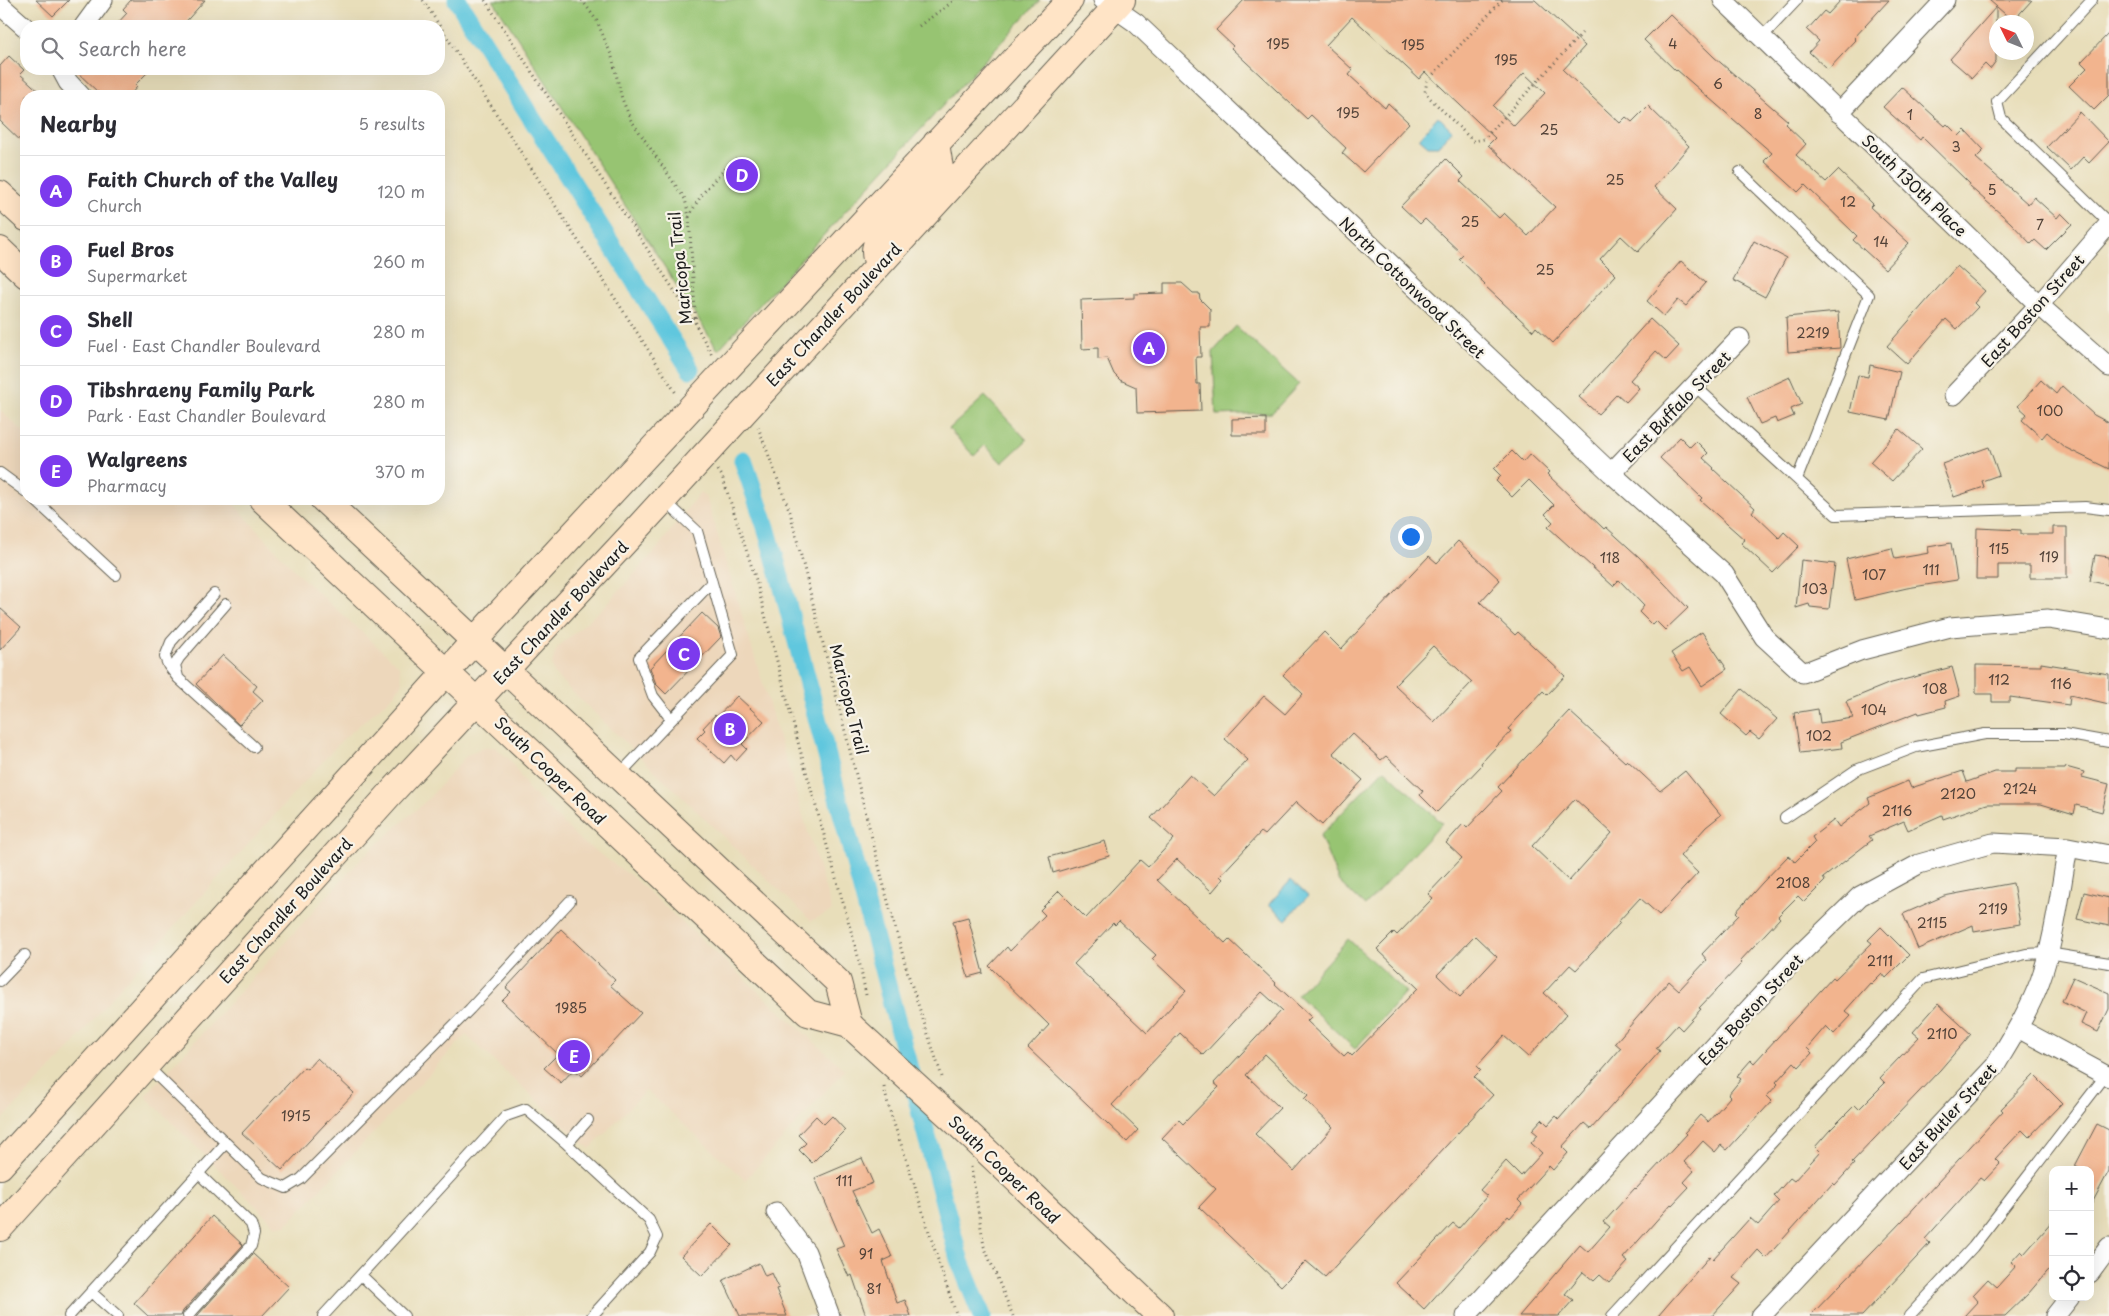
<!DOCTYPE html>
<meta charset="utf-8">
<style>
:root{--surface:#fff;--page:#f2f2f3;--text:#2b2b33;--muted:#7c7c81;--line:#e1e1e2;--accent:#7c3aed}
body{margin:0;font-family:"Playpen Sans",sans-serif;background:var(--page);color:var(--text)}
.controls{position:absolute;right:15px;bottom:15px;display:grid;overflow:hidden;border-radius:10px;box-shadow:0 5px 20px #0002}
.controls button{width:45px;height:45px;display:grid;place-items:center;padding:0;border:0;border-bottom:1px solid var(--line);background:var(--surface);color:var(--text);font:25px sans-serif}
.compass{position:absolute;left:1989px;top:15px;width:45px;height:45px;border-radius:50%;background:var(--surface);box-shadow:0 5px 20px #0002;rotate:313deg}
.you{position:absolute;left:1410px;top:536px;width:18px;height:18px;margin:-12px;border:4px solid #fff;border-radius:50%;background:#1a73e8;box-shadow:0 0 0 8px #1a73e833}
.badge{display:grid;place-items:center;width:32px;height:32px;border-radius:50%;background:var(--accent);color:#fff;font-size:16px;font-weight:700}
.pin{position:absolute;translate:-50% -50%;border:2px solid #fff;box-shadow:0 1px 5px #0006}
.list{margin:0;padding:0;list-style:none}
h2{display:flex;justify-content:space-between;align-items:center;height:65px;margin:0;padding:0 20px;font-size:21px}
h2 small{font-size:16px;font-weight:400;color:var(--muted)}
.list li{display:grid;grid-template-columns:32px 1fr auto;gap:15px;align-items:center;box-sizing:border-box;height:70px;padding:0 20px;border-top:1px solid var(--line)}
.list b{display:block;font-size:19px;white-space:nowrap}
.list p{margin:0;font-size:16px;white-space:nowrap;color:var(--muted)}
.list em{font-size:16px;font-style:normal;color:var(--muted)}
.icon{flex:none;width:28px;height:28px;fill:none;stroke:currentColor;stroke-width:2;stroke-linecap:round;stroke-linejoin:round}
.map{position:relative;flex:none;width:2109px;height:1316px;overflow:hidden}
.search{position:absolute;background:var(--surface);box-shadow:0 5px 20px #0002;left:20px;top:20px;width:425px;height:55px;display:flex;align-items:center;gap:12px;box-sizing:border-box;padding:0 18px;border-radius:20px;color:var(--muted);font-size:19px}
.panel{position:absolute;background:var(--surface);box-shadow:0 5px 20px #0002;left:20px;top:90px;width:425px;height:415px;border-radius:20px}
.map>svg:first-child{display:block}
</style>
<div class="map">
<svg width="2109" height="1316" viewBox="0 0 2109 1316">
<rect width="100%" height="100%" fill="#f7f3e8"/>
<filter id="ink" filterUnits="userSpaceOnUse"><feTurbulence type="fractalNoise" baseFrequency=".02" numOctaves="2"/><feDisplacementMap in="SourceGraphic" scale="10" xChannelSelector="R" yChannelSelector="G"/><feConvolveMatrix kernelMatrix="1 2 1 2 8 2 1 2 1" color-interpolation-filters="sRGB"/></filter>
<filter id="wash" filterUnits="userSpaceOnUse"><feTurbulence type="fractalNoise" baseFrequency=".0096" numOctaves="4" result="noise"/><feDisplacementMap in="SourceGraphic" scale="20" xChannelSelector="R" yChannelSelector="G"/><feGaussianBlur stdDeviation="1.12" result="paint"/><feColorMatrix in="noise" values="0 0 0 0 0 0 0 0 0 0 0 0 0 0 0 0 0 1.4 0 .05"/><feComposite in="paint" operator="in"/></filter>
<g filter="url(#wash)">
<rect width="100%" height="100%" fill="#e8deba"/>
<path fill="#edd7bb" d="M0,410L26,434V499H229L302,578L399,666L402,683L394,695L342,740L119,988L72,1046L0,1122Z
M700,492L706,497L832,911L811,921L554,674L552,665L554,655L558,647L606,605L656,550Z
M483,747H495L509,759L530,791L581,841L631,876L845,1070L745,1180L646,1090L590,1149L466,1035L286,1225L276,1226L145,1096L362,858L428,799L467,755Z"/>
<path fill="#97c472" stroke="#5a7047" d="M493,0H1040L718,350Z
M1236,326L1299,384L1272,413L1216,415L1213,352Z
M985,396L1027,440L1002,463L985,445L974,456L949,429Z
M1384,769L1442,823L1365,906L1339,882L1320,836Z
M1348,939L1406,992L1355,1049L1297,995Z"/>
<path fill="#61c7de" stroke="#3e727d" d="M1438,116L1452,130L1438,146H1428L1419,138Z
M1291,880L1308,896L1286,920L1269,904Z"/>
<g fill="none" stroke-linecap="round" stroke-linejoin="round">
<path stroke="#61c7de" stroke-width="19" d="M457,0L690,369
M743,460L766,527L779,573L959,1259L982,1316"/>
</g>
<g id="blocks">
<path fill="#f2b48e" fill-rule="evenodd" d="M36,0H69L53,16Z
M131,0H205L182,26H115L127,13L123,9Z
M1244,0H1535L1585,46L1563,70L1620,123L1626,117L1632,122L1648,106L1689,146L1654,187L1677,209L1638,252L1621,236L1600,259L1616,275L1553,343L1536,327L1533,331L1484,285L1485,284L1459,259L1463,255L1425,219L1420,224L1401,206L1446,159L1464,177L1460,181L1499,218L1504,213L1528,236L1555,207L1488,145L1495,138L1425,72L1419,79L1352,17L1326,45L1353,70L1349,75L1385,108L1388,103L1409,123L1363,172L1342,153L1346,148L1311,115L1307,119L1231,48L1233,46L1216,30ZM1524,73L1545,93L1514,126L1493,106Z
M1841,0H1889L1854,38L1856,40L1828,70L1809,52L1819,41L1807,30L1824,11L1828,14Z
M1989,0H2032L2013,21Z
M1996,7V61L1990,69L1985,64L1972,78L1950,59Z
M1670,14L1714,57L1788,121L1785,124L1806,144L1796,155L1826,182L1838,170L1873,204L1870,207L1909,243L1885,269L1853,240L1857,236L1805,185L1798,192L1764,161L1772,153L1677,70L1676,71L1644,40Z
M2109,33V95L2094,110L2069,86L2087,68L2081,62Z
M9,56L24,70L20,74L44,96H26V146L0,121V66Z
M74,69H151L135,85L137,87L129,96H102Z
M1902,87L1945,126L1947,124L1959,136L1965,130L1984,150L1976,158L2028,204L2034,197L2057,218L2061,213L2072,224L2046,250L2035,240L2031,244L2010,222L1969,186L1970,184L1922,137L1920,140L1883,107Z
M2080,112L2109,142L2089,163L2083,157L2071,170L2047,147Z
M1754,241L1786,258L1765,297L1733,280Z
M1681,261L1706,283L1686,306L1678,300L1664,316L1647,301Z
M1957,266L1985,291L1974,303L1978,307L1957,329L1946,319L1907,364L1887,346Z
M1164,283H1182L1193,293H1199L1200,299L1210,309V327H1200L1201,357H1196L1197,384H1200L1201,411L1137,413L1136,387L1120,380L1114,374L1107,358L1098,359V348L1082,349L1081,300L1134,298V294L1164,293Z
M1838,312L1840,348L1788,352L1786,317Z
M1650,319L1679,346L1666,360L1656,351L1630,380L1639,388L1626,402L1617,394L1598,414L1579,397Z
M1870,365L1900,372L1889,420L1850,412L1858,375L1868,377Z
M1790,377L1802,404L1791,409L1794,416L1777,423L1775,418L1760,424L1747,397Z
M2041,380L2056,394L2062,386L2094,415L2109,423V469L2064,447L2047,432L2042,438L2022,420L2027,414L2018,406Z
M1266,418V435H1232V419Z
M1899,429L1922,449L1892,481L1870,462Z
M1680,437L1690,447L1696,441L1708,453L1703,458L1714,468L1713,469L1755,508L1752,512L1779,538L1784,532L1799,546L1773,573L1741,543L1745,540L1700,500L1702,498L1660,458Z
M1989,447L1999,475L1982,481L1984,487L1954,497L1942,464Z
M1512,451L1523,462L1530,454L1549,472L1547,474L1604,529L1606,527L1639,557L1688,608L1665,630L1656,621L1652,625L1639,612L1644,606L1619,580L1613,586L1548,527L1553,522L1545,514L1554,505L1529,480L1512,497L1496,481L1501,476L1494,469Z
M2053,527H2067V578H2030V565H1998V579H1976L1977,528L2021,530V534H2053Z
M1458,541L1500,580L1480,602L1515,635L1518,632L1565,676L1547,695L1543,691L1508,729L1511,731L1481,763L1482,765L1437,812L1420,795L1423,791L1386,756L1381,760L1352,733L1333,753L1363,780L1322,825L1296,802L1265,835L1261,832L1220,876L1223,879L1212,892L1177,859L1157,880L1225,943L1229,939L1276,983L1275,984L1311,1017L1307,1021L1344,1056L1348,1052L1352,1056L1418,988L1377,949L1394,932L1397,935L1433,898L1428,894L1462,858L1446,843L1463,824L1467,828L1502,791L1498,787L1569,711L1625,762L1627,760L1660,791L1685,771L1721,815L1706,827L1680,856L1698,873L1659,915L1640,898L1618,922L1620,923L1576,970L1570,965L1544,993L1567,1014L1528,1057L1504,1036L1477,1066L1481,1070L1474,1077L1493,1095L1325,1277L1306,1261L1281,1286L1199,1207L1216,1189L1162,1138L1179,1120L1183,1124L1219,1087L1214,1083L1282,1010L1262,992L1203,1055L1180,1033L1112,1105L1138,1130L1127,1142L1028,1048L1049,1025L989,966L1007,947L1010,951L1045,915L1040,910L1059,891L1086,918L1140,860L1148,867L1174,839L1151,818L1190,775L1214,796L1248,760L1225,739L1264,696L1285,714L1303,694L1283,675L1324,632L1341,649L1429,556L1437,563ZM1433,646L1472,682L1434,722L1395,685ZM1575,799L1612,833L1569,881L1532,846ZM1119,921L1156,955L1152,959L1186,991L1147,1033L1074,964L1113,923L1115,925ZM1475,936L1497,957L1460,997L1437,975ZM1265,1054L1308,1095L1304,1099L1333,1127L1294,1171L1255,1134L1280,1108L1246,1075Z
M1951,543L1957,580L1907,588L1855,600L1846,559L1892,548L1895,559L1929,553L1928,547Z
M2095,555L2109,557V585L2090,581Z
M1801,560L1835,564L1829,609L1810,607L1809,604L1796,608Z
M0,608L21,627L0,650Z
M702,613L718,628L721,637L666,694L656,684L650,668Z
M1702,632L1727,669L1702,686L1690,667L1683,671L1671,653Z
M223,655L257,686L253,691L263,700L239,725L196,684Z
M2041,663L2109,674V704L2070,695L2069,705L2010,697V702H1992V694H1976V665L2041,666Z
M1952,667L1960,696L1945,701L1946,707L1919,714L1918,712L1841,742L1842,748L1800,753L1794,713L1818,709L1820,723L1853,718L1846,701L1888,684Z
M1742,689L1777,719L1759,739L1750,732L1746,736L1721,714Z
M737,696L764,721L742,744L747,749L736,761L731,755L724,763L697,738L705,730L703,728L715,715L717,717Z
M2066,767L2084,772L2082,777L2109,784L2102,812L2076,805L2074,814L2041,804H1987L1943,819L1942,815L1908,830L1904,821L1869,836L1872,840L1823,878L1825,881L1804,902L1798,896L1778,916L1780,918L1740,961L1742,963L1699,1008L1701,1009L1682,1030L1677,1025L1656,1048L1660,1051L1591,1129L1584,1123L1562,1147L1568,1153L1553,1170L1549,1166L1518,1200L1522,1204L1510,1218L1508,1216L1424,1309L1396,1283L1453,1223L1459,1228L1487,1196L1480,1190L1506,1161L1521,1176L1542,1153L1531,1143L1538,1135L1532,1130L1542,1119L1548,1125L1556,1116L1559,1119L1621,1048L1615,1043L1669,981L1679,990L1707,960L1702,954L1739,915L1736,912L1762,883L1788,856L1795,862L1815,842L1812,837L1834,820L1839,827L1870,803L1868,798L1908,781L1911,788L1963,771L1967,782L1995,772H2015V769H2065Z
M1105,841L1109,856L1053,873L1049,857Z
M2013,883L2020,924L1974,932L1973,925L1918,949L1903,914L1944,896Z
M2084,892L2109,898V926L2077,919Z
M968,917L983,973L968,977L953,921Z
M1881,927L1909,955L1886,978L1882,973L1871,984L1870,983L1845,1011L1851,1016L1834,1034L1826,1026L1807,1048L1812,1053L1799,1067L1794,1062L1776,1082L1778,1084L1767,1096L1772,1101L1727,1150L1721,1145L1715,1152L1703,1141L1684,1162L1694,1171L1684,1182L1689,1187L1672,1205L1671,1204L1623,1258L1628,1262L1609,1283L1600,1275L1594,1281L1583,1272L1565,1294L1573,1300L1559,1316H1519L1580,1245L1588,1252L1610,1227L1604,1222L1635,1188L1636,1189L1687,1134L1685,1132L1700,1115L1708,1122L1730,1097L1728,1095L1741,1079L1737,1076L1751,1060L1754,1063L1833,977L1835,979L1872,943L1868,940Z
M561,929L615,980L610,985L641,1013L582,1076L574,1069L561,1083L544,1068L558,1054L502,1001L511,992L506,988Z
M2073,977L2109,993V1009L2098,1032L2081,1024L2086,1013L2062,1001Z
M1938,1004L1971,1034L1940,1070L1852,1162L1854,1164L1835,1185L1833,1183L1766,1258L1758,1250L1733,1278L1741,1284L1712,1316H1658L1710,1256L1713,1259L1750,1218L1758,1225L1779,1201L1774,1196L1790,1178L1794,1181L1820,1152L1815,1147L1830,1130L1855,1105L1859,1109L1885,1083L1880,1078L1919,1037L1913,1032Z
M317,1058L354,1093L282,1170L242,1133L304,1067L307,1069Z
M2034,1075L2062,1103L2029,1137L2022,1130L1995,1159L2000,1164L1984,1181L1980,1178L1925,1239L1930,1243L1862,1316H1810L1904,1219L2003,1111L2001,1109Z
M816,1116L824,1124L832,1116L845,1130L812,1163L799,1150L806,1143L798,1135Z
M2097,1124L2109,1130V1171L2090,1207V1170H2082L2075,1166Z
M862,1158L873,1183L852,1191L872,1233L879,1229L892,1257L883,1261L897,1303L905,1300L911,1316H866L852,1275L849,1277L836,1249L844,1246L815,1178Z
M212,1216L243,1245L183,1311L181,1316H148L134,1303Z
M2053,1221V1265L2028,1294L2005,1316H1964L1978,1301L1973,1295L1988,1279L1997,1287L2016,1266L2011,1262L2021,1251L2024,1254Z
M711,1224L732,1245L702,1276L681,1256Z
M253,1254L289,1287L262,1316H197Z
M759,1263L765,1276L772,1273L779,1288L776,1289L787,1316H740L723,1280Z"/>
</g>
</g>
<g filter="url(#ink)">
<use href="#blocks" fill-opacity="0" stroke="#636053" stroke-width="1"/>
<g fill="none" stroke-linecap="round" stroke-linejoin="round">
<g stroke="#636053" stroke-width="12">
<path id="lane" d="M2092,0L1997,102L2001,118L2109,223
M1763,36L1797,0
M1740,172L1869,295L1797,479
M1695,386L1836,515L2085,507L2109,510
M0,473L26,492
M34,499L116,575
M214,594L171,642L165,657L168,665L178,678L254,747
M178,677L175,665L179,658L226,604
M671,719L653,696L639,658L712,582
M619,775L733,655L697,531L664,500
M1785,818L1856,770L1916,747L1985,734H2064L2109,742
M0,981L25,955
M147,1066L262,1178L286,1188L301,1179L470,1009L570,901
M567,1144L649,1220L657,1237L650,1252L592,1316
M361,1275L404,1316
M91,1292L118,1316
M69,1316L226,1143
M188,1316L251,1246L254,1234L251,1224L198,1173
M323,1316L506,1116L526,1109L567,1144L588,1120
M1612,1316L1923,979L2026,954L2048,953L2109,963
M1909,1316L1973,1247L2106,1075"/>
</g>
<g stroke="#636053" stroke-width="21">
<path id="street" d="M1103,0L1136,23L1611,473L1724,574L1764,637L1803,673L1862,650L1950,627L2048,619L2109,629
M1723,0L2039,305L2109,367
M0,5L26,28
M84,26L103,0
M61,69L68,82L81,96
M1839,113L1945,0
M1954,395L2039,305L2109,224
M1611,473L1740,338
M2018,1028L2109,1077
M776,1212L806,1252L830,1316
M2090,1273L2109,1247
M1466,1316L1796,958L1860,896L1919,864L1993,843L2068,847L2109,855
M1761,1316L1995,1066C2011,1039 2029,1011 2040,981C2055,939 2060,891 2068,847
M2055,1316L2070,1297"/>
</g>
<g stroke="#636053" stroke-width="28">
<path id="secondary" d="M0,194L26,218
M0,250L26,275
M879,264C875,258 874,252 876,245C879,232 928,182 940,168L936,143
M262,499L808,1013L849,1024L853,1028L957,1123L1160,1316
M323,499L838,982L849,1024
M0,1166L495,618L1070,0
M0,1228L390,794L635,531L1122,0"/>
</g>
<path stroke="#636053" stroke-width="3" stroke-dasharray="1 4" stroke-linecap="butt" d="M423,0L676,393
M485,0L696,324
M582,0L597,21L612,57L622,99L631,120L685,199L689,217L696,325L712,355
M1502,0L1427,81L1425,92L1430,98L1473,141L1484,139L1582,33
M919,26L955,0
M689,217C702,190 717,176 739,157
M758,427L790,512L886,894L908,974L943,1080
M718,470L722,476L756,580L799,746L858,956L866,995
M884,1087C890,1117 901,1142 910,1171C925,1219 940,1268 957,1316
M971,1167L984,1246L1013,1316"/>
<use href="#lane" stroke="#fff" stroke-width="10"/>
<use href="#street" stroke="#fff" stroke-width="19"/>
<use href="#secondary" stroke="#ffe4c6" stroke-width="26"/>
</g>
</g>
<g text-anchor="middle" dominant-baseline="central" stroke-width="4.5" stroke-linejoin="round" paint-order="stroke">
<g font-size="14" fill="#524238">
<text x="1278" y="43">195</text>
<text x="1673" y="43">4</text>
<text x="1413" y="44">195</text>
<text x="1506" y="59">195</text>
<text x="1718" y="83">6</text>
<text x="1348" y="112">195</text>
<text x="1758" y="113">8</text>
<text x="1910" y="114">1</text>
<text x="1549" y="129">25</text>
<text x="1956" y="146">3</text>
<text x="1615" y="179">25</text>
<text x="1992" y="189">5</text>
<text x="1848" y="201">12</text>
<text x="1470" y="221">25</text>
<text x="2040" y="224">7</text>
<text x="1881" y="241">14</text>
<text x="1545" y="269">25</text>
<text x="1813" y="332">2219</text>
<text x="2050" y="410">100</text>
<text x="1999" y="548">115</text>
<text x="2049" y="556">119</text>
<text x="1610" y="557">118</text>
<text x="1931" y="569">111</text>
<text x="1874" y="574">107</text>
<text x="1815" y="588">103</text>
<text x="1999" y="679">112</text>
<text x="2061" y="683">116</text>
<text x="1935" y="688">108</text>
<text x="1874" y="709">104</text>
<text x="1819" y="735">102</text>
<text x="2020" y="788">2124</text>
<text x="1958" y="793">2120</text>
<text x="1897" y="810">2116</text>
<text x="1793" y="882">2108</text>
<text x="1993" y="908">2119</text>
<text x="1932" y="922">2115</text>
<text x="1880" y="960">2111</text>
<text x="571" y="1007">1985</text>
<text x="1942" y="1033">2110</text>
<text x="296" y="1115">1915</text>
<text x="844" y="1180">111</text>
<text x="866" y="1253">91</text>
<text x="874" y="1288">81</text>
</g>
<g font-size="16" fill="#1c1c1c" stroke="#f7f3e8">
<text transform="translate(1915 185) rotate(44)">South 130th Place</text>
<text transform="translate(679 268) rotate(-96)">Maricopa Trail</text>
<text transform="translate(1413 287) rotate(44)">North Cottonwood Street</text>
<text transform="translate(2032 310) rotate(-48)">East Boston Street</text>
<text transform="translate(833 314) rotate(-47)">East Chandler Boulevard</text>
<text transform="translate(1676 406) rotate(-46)">East Buffalo Street</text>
<text transform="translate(560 612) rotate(-47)">East Chandler Boulevard</text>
<text transform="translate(850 699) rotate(76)">Maricopa Trail</text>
<text transform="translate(551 770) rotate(44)">South Cooper Road</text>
<text transform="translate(285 910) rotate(-48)">East Chandler Boulevard</text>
<text transform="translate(1750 1009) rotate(-47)">East Boston Street</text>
<text transform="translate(1947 1116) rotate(-48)">East Butler Street</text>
<text transform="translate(1005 1169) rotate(44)">South Cooper Road</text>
</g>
</g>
</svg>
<div class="controls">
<button>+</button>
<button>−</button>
<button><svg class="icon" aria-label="locate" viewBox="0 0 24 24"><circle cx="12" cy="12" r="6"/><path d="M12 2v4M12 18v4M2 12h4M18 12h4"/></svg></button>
</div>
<svg class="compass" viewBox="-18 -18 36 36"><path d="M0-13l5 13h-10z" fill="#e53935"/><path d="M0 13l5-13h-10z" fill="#7c7c81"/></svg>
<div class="you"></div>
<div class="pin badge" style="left:1149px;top:348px">A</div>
<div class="pin badge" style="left:730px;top:729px">B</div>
<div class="pin badge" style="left:684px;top:654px">C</div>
<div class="pin badge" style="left:742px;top:175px">D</div>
<div class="pin badge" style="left:574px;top:1056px">E</div>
<div class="search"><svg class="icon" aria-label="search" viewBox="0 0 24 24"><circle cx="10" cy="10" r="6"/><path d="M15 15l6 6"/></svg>Search here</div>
<section class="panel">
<h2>Nearby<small>5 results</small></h2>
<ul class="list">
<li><span class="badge">A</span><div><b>Faith Church of the Valley</b><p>Church</p></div><em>120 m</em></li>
<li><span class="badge">B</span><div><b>Fuel Bros</b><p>Supermarket</p></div><em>260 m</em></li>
<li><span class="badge">C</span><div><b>Shell</b><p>Fuel · East Chandler Boulevard</p></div><em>280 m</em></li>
<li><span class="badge">D</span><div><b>Tibshraeny Family Park</b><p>Park · East Chandler Boulevard</p></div><em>280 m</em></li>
<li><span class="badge">E</span><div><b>Walgreens</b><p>Pharmacy</p></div><em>370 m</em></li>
</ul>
</section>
</div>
